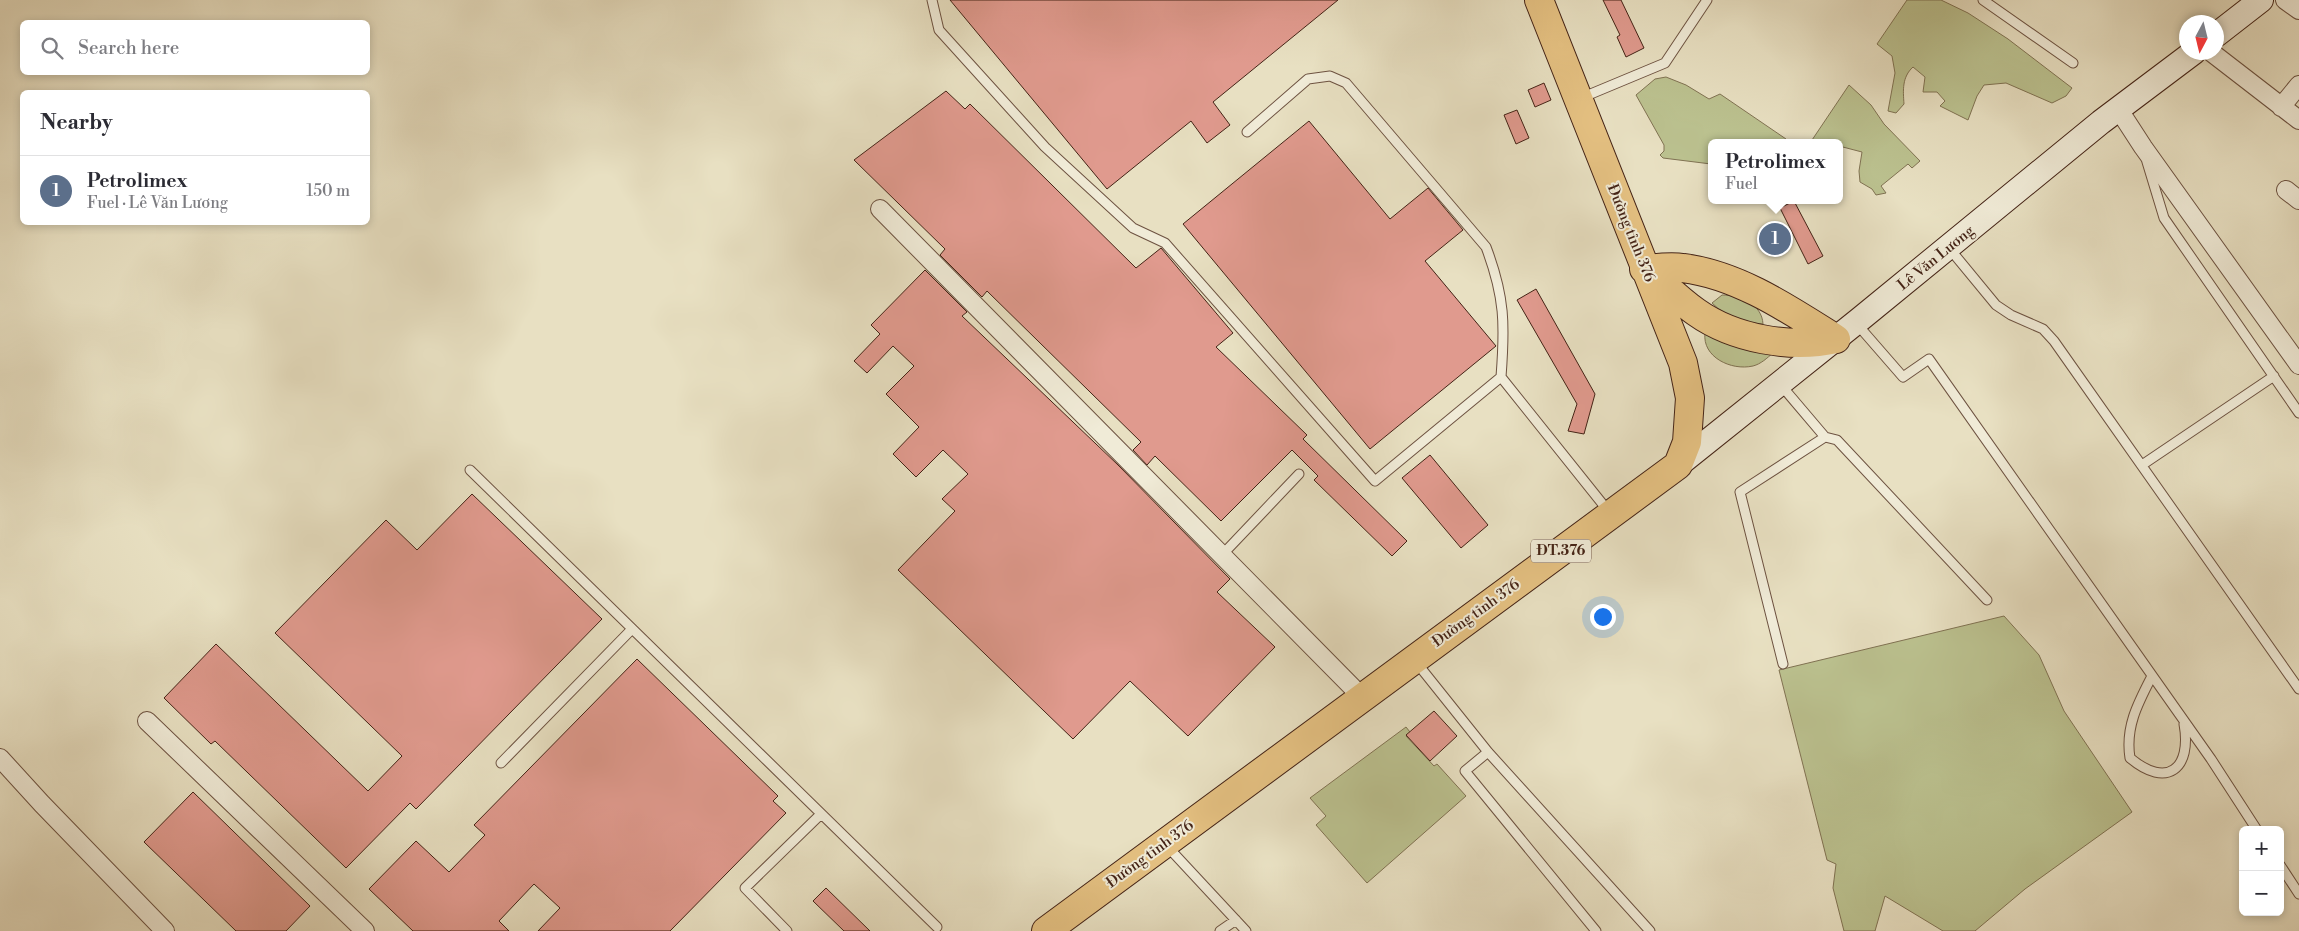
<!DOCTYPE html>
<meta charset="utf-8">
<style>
:root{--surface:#fff;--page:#f2f2f3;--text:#2b2b33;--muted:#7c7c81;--line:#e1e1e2;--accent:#d93025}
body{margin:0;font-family:"Libre Bodoni",serif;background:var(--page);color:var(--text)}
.controls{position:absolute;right:15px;bottom:15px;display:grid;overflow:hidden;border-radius:8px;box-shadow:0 2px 8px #0003}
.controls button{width:45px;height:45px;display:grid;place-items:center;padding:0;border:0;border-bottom:1px solid var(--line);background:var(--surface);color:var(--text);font:25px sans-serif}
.compass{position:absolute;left:2179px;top:15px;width:45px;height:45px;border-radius:50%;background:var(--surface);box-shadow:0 2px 8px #0003;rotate:187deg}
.you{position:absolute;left:1602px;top:616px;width:18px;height:18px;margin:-12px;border:4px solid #fff;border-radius:50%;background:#1a73e8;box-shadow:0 0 0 8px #1a73e833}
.badge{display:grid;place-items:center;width:32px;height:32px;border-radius:50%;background:var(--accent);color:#fff;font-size:16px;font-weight:700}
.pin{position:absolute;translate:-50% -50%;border:2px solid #fff;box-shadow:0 1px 5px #0006}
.popup{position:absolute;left:1708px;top:139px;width:135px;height:65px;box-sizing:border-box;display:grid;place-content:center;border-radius:8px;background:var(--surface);filter:drop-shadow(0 1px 4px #0005);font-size:16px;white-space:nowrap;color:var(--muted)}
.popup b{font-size:19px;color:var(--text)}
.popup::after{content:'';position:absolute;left:50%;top:100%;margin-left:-10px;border:10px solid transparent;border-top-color:var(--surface)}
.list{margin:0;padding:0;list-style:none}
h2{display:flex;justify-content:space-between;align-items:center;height:65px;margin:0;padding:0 20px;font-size:21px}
h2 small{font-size:16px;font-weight:400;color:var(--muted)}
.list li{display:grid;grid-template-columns:32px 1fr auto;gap:15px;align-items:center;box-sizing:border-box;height:70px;padding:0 20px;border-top:1px solid var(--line)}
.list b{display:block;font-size:19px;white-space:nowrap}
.list p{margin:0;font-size:16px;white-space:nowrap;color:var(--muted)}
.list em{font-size:16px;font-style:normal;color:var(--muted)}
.icon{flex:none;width:28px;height:28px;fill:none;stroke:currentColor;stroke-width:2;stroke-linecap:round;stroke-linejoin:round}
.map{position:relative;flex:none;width:2299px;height:931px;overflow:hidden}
.search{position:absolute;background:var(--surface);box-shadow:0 2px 8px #0003;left:20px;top:20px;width:350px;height:55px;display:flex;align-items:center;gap:12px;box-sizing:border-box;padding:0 18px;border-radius:8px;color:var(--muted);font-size:19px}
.panel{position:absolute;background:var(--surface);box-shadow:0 2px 8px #0003;left:20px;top:90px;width:350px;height:135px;border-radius:8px}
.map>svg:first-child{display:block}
</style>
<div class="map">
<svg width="2299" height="931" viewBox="0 0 2299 931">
<rect width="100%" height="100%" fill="#e8e0c2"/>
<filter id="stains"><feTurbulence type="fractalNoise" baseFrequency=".004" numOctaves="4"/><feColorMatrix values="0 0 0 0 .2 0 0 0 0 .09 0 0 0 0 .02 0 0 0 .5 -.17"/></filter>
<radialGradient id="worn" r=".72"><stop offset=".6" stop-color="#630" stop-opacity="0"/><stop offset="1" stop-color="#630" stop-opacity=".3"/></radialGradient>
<path fill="#bbc18f" stroke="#807252" d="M1907,0H1941L1968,13L2008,39L2072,88L2066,96L2052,103L2006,83L1984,85L1977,96L1968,120L1940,106L1945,101L1937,92H1923L1925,77L1913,67C1902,77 1903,90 1904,104L1896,113L1888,111L1895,73L1892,56L1877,44Z
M1666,77L1686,85L1709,99L1720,94L1786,139L1783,143H1711V164L1663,158L1660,155L1664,151V145L1636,95L1655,79Z
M1849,85L1871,105L1884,124L1920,161L1912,168L1908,164L1881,186L1886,193L1876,195L1872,189L1860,182L1859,171L1862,152L1839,146V143H1810Z
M1722,295C1740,295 1762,304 1763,324C1744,323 1726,317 1712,303Z
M1705,333L1741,348L1773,353C1767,358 1761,364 1753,366C1731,371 1702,357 1705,333Z
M2004,616L2039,655L2064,711L2132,812L2025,889L1975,931H1943L1885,896L1875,931H1844L1833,888L1836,864L1827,860L1779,670Z
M1406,727L1410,732L1406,736L1434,766L1437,764L1466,796L1367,883L1316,825L1326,816L1310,798Z"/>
<path fill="#e09a8e" stroke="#442316" d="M950,0H1338L1213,102L1230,125L1207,143L1191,121L1107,189Z
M1603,0H1621L1644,48L1626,57L1617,37L1620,35Z
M1544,83L1551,100L1535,107L1528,90Z
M946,91L965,109L970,104L1136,268L1161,248L1233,333L1216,347L1307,435L1303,439L1407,541L1392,556L1314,480L1318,476L1292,450L1221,521L1155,456L1147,465L1133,450L1141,442L987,291L982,297L940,255L945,249L854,160Z
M1517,110L1529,138L1516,144L1504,115Z
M1309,121L1390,219L1428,188L1463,230L1425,261L1496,346L1370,449L1183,224Z
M1794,201L1823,256L1808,264L1780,208Z
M925,270L967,312L962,316L1118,465L1230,579L1217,592L1275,647L1188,736L1130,681L1073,739L898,570L955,511L942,499L968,474L943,450L916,477L893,454L919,427L886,394L914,366L893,346L867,373L854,361L880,334L871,325Z
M1536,289L1595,394L1584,434L1568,431L1577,404L1517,300Z
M1430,455L1488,525L1461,548L1402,478Z
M472,494L602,619L416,809L410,803L346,868L215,741L211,744L164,698L216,644L368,791L402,756L275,633L386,520L417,550Z
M637,659L778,796L773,801L786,813L670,931H538L560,908L534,884L499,921L509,931H413L369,889L416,841L449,872L485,835L474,825Z
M1434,711L1457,736L1430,761L1406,735Z
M193,792L310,906L286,931H236L144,842Z
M826,888L870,931H844L813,901Z"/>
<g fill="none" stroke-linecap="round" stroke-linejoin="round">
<g stroke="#6d5241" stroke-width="11">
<path id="lane" d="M932,0L939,30L1045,147L1133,228L1165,243L1375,481L1501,377
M1983,0L2073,63
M1581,98L1665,63L1707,0
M1247,132L1308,79L1330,76L1346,83L1486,247C1505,297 1505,325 1501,377L1609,512
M2147,162L2164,218L2299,413
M1949,248L1996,305L2011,315L2043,329L2054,341L2299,689
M1856,323L1903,377L1929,359L2211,759L2257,830
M1780,384L1825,437L1837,440L1987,600
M2142,465L2274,376
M470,470L937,927
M1222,555L1299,474
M1416,662L1488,752L1650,931
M1783,664L1740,492L1825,437
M2152,676C2138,703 2125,727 2130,758C2167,789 2192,769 2184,724
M1488,752L1465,771L1596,931
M501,763L632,629
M1166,845L1246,931
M2280,865L2299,894
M787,931L745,888L821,814
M1220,931L1236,920"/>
</g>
<g stroke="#6d5241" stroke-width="20">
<path id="street" d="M2285,0L2299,10
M2211,52L2299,120
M2281,107L2299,85
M2119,110L2143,147L2299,365
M2286,190L2299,200
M880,209L1362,697
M147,721L365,931
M0,758L42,804L165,931"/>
</g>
<g stroke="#442316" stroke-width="26">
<path id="secondary" d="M2216,35L2261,0
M1678,465L1859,320L2101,122L2194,52"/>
</g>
<g stroke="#442316" stroke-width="30">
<path id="primary" d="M1644,269C1657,268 1671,266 1683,268C1739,275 1790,310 1836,339
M1649,272C1665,286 1679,300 1696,312C1734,339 1791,349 1836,339
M1046,931L1678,465L1687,442L1690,398L1683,363L1539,0"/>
</g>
<use href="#lane" stroke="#f0ebd7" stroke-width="9"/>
<use href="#street" stroke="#f0ebd7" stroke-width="18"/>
<use href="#secondary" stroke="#f0ebd7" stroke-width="24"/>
<use href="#primary" stroke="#e4c081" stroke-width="28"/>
</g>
<g text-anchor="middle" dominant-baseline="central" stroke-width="4" stroke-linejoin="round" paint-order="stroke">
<rect fill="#f0ebd7" stroke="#785f50" stroke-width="1" x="1531" y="539.5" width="60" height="23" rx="4"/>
<g font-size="14" font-weight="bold" fill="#442316">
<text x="1561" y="551">ĐT.376</text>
</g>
<g font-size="15" fill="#442316" stroke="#f0ebd7">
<text transform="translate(1631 233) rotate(68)">Đường tỉnh 376</text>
<text transform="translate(1936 258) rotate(-39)">Lê Văn Lương</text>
<text transform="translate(1476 613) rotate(-36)">Đường tỉnh 376</text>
<text transform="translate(1150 854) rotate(-36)">Đường tỉnh 376</text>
</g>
</g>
<rect width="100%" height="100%" filter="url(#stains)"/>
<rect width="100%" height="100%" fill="url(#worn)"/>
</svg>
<div class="controls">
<button>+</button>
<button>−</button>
</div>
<svg class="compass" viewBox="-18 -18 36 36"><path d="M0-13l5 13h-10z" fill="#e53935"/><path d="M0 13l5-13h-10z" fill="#7c7c81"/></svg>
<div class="you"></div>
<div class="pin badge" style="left:1775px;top:239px;background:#5c6f8a">1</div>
<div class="popup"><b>Petrolimex</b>Fuel</div>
<div class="search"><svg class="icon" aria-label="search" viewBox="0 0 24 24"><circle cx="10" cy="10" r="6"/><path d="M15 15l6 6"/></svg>Search here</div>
<section class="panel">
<h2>Nearby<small></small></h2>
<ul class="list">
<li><span class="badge" style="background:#5c6f8a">1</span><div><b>Petrolimex</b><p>Fuel · Lê Văn Lương</p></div><em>150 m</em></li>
</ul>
</section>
</div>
